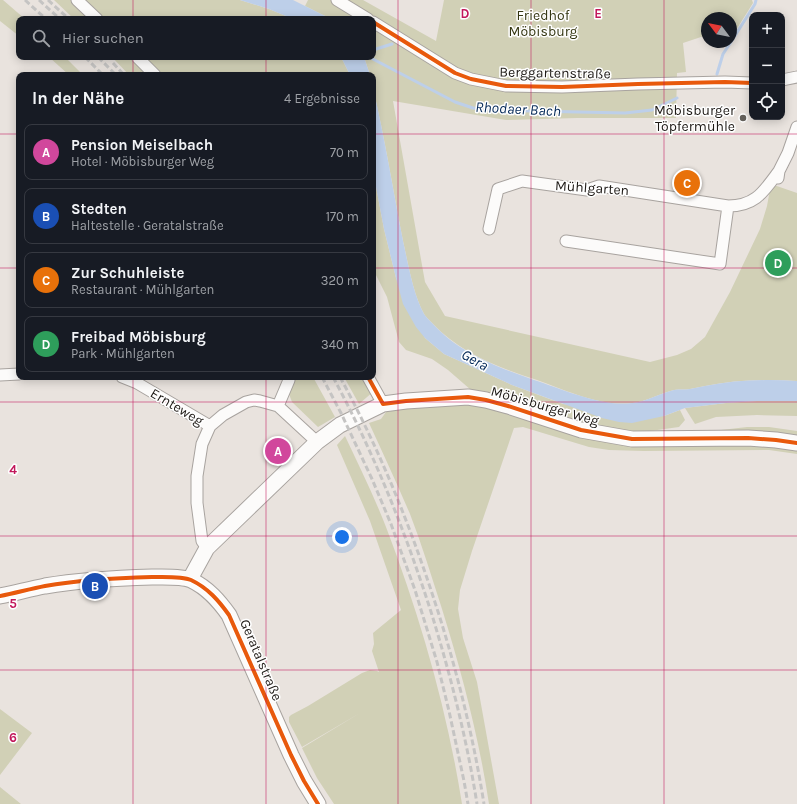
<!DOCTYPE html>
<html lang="de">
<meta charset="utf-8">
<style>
:root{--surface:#171b24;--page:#242831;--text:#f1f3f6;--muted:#9ea1a6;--line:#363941;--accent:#8c9099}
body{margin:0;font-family:Karla,sans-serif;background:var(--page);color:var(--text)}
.controls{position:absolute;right:12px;top:12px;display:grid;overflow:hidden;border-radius:8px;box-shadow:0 2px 10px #0003}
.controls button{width:36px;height:36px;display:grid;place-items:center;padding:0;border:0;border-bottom:1px solid var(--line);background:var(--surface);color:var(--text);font:20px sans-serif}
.compass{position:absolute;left:701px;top:12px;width:36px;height:36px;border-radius:50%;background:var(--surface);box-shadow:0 2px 10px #0003;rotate:302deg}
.you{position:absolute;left:342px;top:537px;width:14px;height:14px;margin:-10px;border:3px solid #fff;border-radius:50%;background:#1a73e8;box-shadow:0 0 0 6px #1a73e833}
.badge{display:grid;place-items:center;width:26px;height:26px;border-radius:50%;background:var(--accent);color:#fff;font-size:13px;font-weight:700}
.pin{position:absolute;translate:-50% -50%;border:2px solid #fff;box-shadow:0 1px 4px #0006}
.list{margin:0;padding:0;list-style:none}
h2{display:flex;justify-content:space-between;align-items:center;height:52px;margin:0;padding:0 16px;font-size:17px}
h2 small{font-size:13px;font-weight:400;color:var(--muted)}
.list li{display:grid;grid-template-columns:26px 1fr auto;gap:12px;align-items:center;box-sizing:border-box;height:56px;margin:0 8px 8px;padding:0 8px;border:1px solid var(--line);border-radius:8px}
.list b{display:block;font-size:15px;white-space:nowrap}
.list p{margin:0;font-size:13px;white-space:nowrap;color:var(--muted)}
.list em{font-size:13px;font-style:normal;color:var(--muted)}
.icon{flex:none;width:22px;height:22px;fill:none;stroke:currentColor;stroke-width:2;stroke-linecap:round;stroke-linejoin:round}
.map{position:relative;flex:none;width:797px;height:804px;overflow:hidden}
.search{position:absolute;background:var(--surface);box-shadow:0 2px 10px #0003;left:16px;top:16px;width:360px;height:44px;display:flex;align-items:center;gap:10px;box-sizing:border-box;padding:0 14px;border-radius:8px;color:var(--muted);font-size:15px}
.panel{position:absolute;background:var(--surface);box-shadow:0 2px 10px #0003;left:16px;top:72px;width:360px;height:308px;border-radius:8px}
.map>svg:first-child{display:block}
</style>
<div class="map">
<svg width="797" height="804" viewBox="0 0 797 804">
<rect width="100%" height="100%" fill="#e9e3de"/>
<path fill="#d1d0b6" d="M0,0H3L25,19H19V36L0,21Z
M54,0H240L269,9L293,19H74Z
M308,0H363L436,41L444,0H752L753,3L731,38V18H707V35L683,43L686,72L677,73L676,118H577L506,120L393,101L425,282L445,316L650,362L677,355L691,349L705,337L730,292L760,229L767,206L771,184L797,193V381C767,379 735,380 705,386C700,387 695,388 690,389C685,390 679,389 674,390C660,393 646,402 632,403C601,407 565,390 537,380C499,368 460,353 432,323C429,320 426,317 424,314C413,294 408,263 403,241C393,190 385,139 373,88V75H370L364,57H373V19H331L305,6Z
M49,57H65L83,75H69Z
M112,57H341L350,75H129Z
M373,171L384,229L396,278L425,338L444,354L512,385L563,404L664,416L680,410L685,420L679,427L650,431H632L613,430L589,424L511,399L487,392L471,390L448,370L432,359L406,350L399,342L387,297L376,275L373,247Z
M292,377H313L335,417L318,427L292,402L289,394Z
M344,377H366L374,391L359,404Z
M757,401H797V416L757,415L716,417L695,424L685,408L726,403Z
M464,404H485L551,426L797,448V454L769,450L644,451L609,450L589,447L523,427L514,428L472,551L460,590L458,609L463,638L477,682L499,804H489C479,738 462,673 442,609C432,578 422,545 410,514C397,484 383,453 369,423L381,419L386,412L420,406Z
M747,427H769L797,431V438L718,432L721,430Z
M345,436C359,466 374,496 386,527C420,616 447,709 462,804H334L317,778L302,748L360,713L302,747L289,722V717L291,715L308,706L362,673L370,670L377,671L379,672L372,651L374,644L373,633L401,610L370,521L337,445Z
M0,709L32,733L0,775Z
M0,787L21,804H0Z"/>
<path fill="#bdcfe9" d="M240,0H293L331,19H293L269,9Z
M341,57H364L370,75H350Z
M373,88C385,139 393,190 403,241C408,263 413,294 424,314C426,317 429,320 432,323C459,353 497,367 534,380C562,389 601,407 632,403C646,402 660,393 674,390C679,389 685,390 690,389C695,388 700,387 705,386C735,380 767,379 797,381V401H757L726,403L685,408L664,416L632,423L619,422L602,418L512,385L444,354L425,338L416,327L403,304L396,278L384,229L373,171Z"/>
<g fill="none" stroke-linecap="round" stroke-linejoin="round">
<path stroke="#bdcfe9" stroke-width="3" d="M731,42L755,4L756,0
M373,50L392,44
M369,57L455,102L473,108L491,110L625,113L652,110L677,98
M717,74L723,54L731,42"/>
<g stroke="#a8a39f" stroke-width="13">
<path id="street" d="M77,0L97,19
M337,0L368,19
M373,22L455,73L471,79L506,86L562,87L638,84L725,82L752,83
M137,57L155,75
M782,80L797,77
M778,178L779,171L788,153L797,127
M489,229L498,189L522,181L587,190L599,186L728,206C756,206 764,191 779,171
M566,241L720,264L728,206
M0,375L19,374
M122,377L137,383L210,426
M368,377L383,404
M278,406L289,380
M207,548L202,541L197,503V476L202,444L210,426L223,415L246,402L254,400L260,401L278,406L317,442"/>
</g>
<g stroke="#a8a39f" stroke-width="17">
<path id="secondary" d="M190,579L207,548L317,442L340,425L383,404L406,401L468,397L486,400L508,406L581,430L632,439L748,438L776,440L797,443
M0,596C15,593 30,589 45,586C80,580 116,578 152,577C163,577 182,576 191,580C208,588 219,601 229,615L291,755L304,781L318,804"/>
</g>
<use href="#street" stroke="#fcfbfa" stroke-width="11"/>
<use href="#secondary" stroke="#fcfbfa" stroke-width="15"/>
<path stroke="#c5c4c3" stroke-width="3" stroke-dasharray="6 3" stroke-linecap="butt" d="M25,0L46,19
M39,0L60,19
M48,0L69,19
M85,57L103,75
M98,57L116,75
M113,63L124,75
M322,377L341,413L372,479L391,524L415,590L437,662L449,711L464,781L468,804
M333,377C374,453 406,533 432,615C451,677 467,740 477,804
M340,377C382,454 414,535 440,618C459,679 474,741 484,804"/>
<g stroke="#fff" stroke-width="6">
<path id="cycleway" d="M373,22L455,73L471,79L506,86L562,87L638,84L725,82L752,83
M368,377L383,404L406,401L468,397L486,400L508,406L581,430L632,439L748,438L776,440L797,443
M0,596C15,593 30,589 45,586C80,580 116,578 152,577C163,577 182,576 191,580C208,588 219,601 229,615L291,755L304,781L318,804"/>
</g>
<use href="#cycleway" stroke="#e8590c" stroke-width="4"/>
</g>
<path fill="none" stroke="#c2185b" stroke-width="1" stroke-opacity="0.55" d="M133,0V19M266,0V19M398,0V804M531,0V804M664,0V804M133,57V75M266,57V75M0,134H19M373,134H797M0,268H19M373,268H797M133,377V804M266,377V804M0,402H797M0,536H797M0,670H797"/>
<circle fill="#64605b" stroke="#fff" stroke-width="1.5" cx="743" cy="118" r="4"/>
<g text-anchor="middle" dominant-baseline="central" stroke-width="3" stroke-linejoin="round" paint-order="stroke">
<g font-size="14" fill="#353712" stroke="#fff">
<text x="543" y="15">Friedhof<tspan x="543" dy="16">Möbisburg</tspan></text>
</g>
<g font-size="14" fill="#1d1915" stroke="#fff">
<text transform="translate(555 73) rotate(1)">Berggartenstraße</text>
<text transform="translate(592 188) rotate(4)">Mühlgarten</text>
<text transform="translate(545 406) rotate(16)">Möbisburger Weg</text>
<text transform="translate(177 407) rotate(31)">Ernteweg</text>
<text transform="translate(261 660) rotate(67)">Geratalstraße</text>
</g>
<g font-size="14" fill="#1d1915" stroke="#fff" text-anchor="end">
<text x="735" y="110">Möbisburger<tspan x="735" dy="16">Töpfermühle</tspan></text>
</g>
<g font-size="15" font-style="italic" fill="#032857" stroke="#fff">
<text transform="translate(518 109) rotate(3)">Rhodaer Bach</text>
<text transform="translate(475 360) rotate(29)">Gera</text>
</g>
</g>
<g font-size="13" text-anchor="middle" font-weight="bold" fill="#c2185b" stroke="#fff" stroke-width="3" stroke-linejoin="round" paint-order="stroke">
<text x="465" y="18">D</text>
<text x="598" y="18">E</text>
<text x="13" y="474">4</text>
<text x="13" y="608">5</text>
<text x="13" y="742">6</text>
</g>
</svg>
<div class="controls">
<button>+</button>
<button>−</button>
<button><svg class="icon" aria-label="locate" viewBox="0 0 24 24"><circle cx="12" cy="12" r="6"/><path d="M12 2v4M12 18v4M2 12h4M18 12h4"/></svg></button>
</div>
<svg class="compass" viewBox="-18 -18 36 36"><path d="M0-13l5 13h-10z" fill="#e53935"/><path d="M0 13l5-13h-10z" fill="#9ea1a6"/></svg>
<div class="you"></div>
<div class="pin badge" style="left:278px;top:451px;background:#d1479c">A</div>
<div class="pin badge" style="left:95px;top:586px;background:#1a4fb4">B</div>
<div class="pin badge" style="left:687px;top:183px;background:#e8710a">C</div>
<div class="pin badge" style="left:778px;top:263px;background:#2e9e5b">D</div>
<div class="search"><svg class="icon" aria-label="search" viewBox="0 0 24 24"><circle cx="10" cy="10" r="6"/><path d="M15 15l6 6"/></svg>Hier suchen</div>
<section class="panel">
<h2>In der Nähe<small>4 Ergebnisse</small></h2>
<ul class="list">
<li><span class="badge" style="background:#d1479c">A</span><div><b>Pension Meiselbach</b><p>Hotel · Möbisburger Weg</p></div><em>70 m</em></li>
<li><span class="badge" style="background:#1a4fb4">B</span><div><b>Stedten</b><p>Haltestelle · Geratalstraße</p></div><em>170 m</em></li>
<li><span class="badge" style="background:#e8710a">C</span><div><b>Zur Schuhleiste</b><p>Restaurant · Mühlgarten</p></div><em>320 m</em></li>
<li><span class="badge" style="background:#2e9e5b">D</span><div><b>Freibad Möbisburg</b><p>Park · Mühlgarten</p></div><em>340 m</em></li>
</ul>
</section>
</div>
